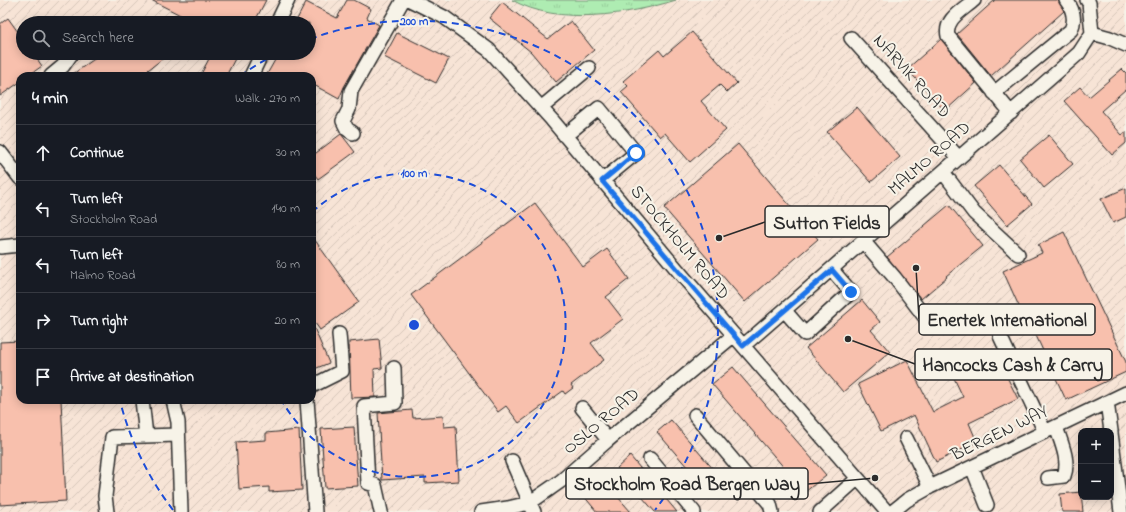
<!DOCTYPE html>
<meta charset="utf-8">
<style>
:root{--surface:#171b24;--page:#242831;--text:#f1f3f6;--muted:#9ea1a6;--line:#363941}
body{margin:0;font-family:"Indie Flower",sans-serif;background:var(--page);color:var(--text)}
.controls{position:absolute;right:12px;bottom:12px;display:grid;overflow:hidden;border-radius:8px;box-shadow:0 2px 10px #0003}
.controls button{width:36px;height:36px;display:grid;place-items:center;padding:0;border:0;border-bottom:1px solid var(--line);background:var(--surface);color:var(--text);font:20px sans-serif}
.stop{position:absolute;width:12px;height:12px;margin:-9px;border:3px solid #1a73e8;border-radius:50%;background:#fff}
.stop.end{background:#1a73e8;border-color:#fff;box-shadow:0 1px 4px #0008}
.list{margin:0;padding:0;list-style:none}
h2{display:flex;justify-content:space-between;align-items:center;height:52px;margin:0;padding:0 16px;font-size:17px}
h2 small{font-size:13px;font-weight:400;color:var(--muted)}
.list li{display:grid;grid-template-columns:26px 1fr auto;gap:12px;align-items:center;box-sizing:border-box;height:56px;padding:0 16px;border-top:1px solid var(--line)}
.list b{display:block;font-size:15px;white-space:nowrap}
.list p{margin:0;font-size:13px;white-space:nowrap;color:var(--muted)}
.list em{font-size:13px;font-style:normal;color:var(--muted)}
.icon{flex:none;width:22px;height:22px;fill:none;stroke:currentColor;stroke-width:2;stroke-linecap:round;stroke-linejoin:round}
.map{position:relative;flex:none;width:1126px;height:512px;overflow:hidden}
.search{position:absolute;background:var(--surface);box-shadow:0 2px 10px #0003;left:16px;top:16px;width:300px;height:44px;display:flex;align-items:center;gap:10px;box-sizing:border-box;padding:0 14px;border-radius:22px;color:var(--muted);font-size:15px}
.panel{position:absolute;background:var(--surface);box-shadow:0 2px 10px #0003;left:16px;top:72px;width:300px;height:332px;border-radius:12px}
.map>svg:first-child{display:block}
</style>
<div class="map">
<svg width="1126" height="512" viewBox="0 0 1126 512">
<defs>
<pattern id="industrial-furrows" width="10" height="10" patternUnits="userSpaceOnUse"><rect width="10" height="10" fill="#f7e4d6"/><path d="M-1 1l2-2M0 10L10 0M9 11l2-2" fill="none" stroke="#d4c4b8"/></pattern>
<pattern id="grass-tufts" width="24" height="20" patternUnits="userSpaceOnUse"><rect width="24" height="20" fill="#aeecb2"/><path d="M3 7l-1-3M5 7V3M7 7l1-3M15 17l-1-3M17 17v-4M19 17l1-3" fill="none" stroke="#96cb99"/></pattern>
</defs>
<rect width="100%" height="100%" fill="#f7f3e8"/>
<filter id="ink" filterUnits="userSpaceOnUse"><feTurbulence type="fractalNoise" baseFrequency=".025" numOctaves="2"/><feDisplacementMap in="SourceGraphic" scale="8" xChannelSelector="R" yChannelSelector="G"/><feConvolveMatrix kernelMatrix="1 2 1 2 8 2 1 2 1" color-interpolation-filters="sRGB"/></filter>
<g filter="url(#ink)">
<path fill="url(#industrial-furrows)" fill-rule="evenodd" d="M0,0H512L524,7L565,16L617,14L676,0H1126V512H0ZM23,23H309V53H23ZM20,76H312V400H20ZM1081,431H1111V497H1081Z"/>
<path fill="url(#grass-tufts)" stroke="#6c8c6e" d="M512,0H676C628,15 558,26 512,0Z"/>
<path fill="#f8c0ad" stroke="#2b2b2b" d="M151,0H266L254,23H196Z
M347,0H354L371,9L367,18L379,25L344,87L339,99L312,84V76H266L279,53H309V23H295L306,2L337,18Z
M995,0H1058L1064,11L991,76L957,34Z
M502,2L548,39L571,21L594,50L556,82L531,52L489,18Z
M8,18L23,39V53H33L42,66L28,76H20V82L0,96V24Z
M692,32L737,83L727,92L720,85L701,101L726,130L690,162L665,133L660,137L621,92L628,86L623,81L659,50L664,56Z
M397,33L449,59L436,83L384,57Z
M941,39L976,83L945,111L907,69Z
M103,53H170L148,70L152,76H70Z
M212,53H238L226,76H200Z
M1122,69L1126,73V89L1101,111L1122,135L1126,132V143L1112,155L1064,101L1080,87L1089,97Z
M857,107L900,157L871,182L827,132Z
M341,134L355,152L318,179L312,171V156Z
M1049,135L1073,164L1044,188L1020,159Z
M738,144L818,239L745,302L664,208Z
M999,165L1032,204L1007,225L974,186Z
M1126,188V217L1113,223L1101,199Z
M535,203L583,267L607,249L629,279L606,297L623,319L591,343L604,360L571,385L573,388L565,394L563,391L519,423L506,406L498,412L411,295Z
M949,205L983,246L946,276L947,277L921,299L887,257Z
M1064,232L1126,362V372L1066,400L1025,312L1022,313L1003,271L1042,253L1038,245Z
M312,236L359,302L320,330L312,319Z
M862,300L880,322L871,330L890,352L843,392L806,348Z
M312,323L329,363L312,370Z
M379,339L382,368L374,369L375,397L351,398L349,342Z
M20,341V400H61L66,501L0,505V342Z
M996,355L1018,399L969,423L977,442L936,462L914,415L881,431L858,384L907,360L933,412L963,397L953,376Z
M733,367L826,475L805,492L712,384Z
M412,410L413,418L443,416L444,427L456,426L459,481L425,483V477L382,480L378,413Z
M671,420L727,485L713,497L657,432Z
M354,427L358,486L325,488L321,429Z
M299,430L302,490L269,492V487L239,489L236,442L266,440V433Z
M630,456L677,512H655L617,468Z
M602,479L631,512H597L583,495Z
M1081,492L1083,512H1062L1060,494Z"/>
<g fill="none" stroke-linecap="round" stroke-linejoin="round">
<g stroke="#2b2b2b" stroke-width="16">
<path id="minor" d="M410,0L444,17L489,50L552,120L680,273L887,512
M974,0C963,10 944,19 948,36L1011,113
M277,23L288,0
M1092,33L1110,38L1126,45
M851,38L959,158
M51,76L63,66L72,53
M251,76L262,53
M994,93L1071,30C1076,19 1073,9 1066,0
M541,108L589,68
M353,133L347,129L343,121L349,109L351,91L403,0
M565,136L599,108L636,153L602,181
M0,152L20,178
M943,172L974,213L1018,254
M864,242L895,278L927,320L936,325H945L957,317
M0,247L20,245
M785,311L805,334L851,292L832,270
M1000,336L1045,432
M743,346L1079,53L1092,33L1089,3L1087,0
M312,386L342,371L339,334
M142,400L146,436
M173,400L178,422L181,512
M307,400L315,512
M1107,402L1111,431
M582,408L608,440
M695,415L770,504L772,512
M1111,433L1121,512
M906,438L930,487
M650,459L694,512
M512,461L534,512
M972,467L987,505
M1048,478L1064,476C1070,461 1061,442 1056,427
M107,512L105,496L112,437L178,435
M381,512L375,485L368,483L364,406L395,403L394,368
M481,512L508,508L529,503L538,497L561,481L608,440L734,335
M820,512L857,479
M892,512L907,500L930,487L1126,393"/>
</g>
<use href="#minor" stroke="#f7f3e8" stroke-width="13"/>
</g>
</g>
<g fill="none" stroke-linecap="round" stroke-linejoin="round" filter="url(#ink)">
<path stroke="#1a73e8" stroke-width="5" d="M636,153L602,181L743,346L832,270L851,292"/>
</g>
<g fill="none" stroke="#1d4ed8" stroke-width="2" stroke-dasharray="7 5">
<path d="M312 212A152 152 0 1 1 282 401"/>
<path d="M173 510A304 304 0 0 1 120 401M240 76A304 304 0 0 1 276 54M310 39A304 304 0 0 1 655 510"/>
</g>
<g text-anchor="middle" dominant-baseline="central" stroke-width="4" stroke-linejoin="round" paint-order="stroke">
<g font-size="18" fill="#2b2b2b" stroke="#f7f3e8">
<text transform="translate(911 77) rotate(48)">NARVIK ROAD</text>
<text transform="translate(930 159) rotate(-41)">MALMO ROAD</text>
<text transform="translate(679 243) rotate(50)">STOCKHOLM ROAD</text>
<text transform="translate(602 422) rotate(-40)">OSLO ROAD</text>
<text transform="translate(1000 434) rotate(-26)">BERGEN WAY</text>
</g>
</g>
<circle cx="414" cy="325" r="6" fill="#1d4ed8" stroke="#f7f3e8" stroke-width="2"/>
<g font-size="12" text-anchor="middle" font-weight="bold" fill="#1d4ed8" stroke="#f7f3e8" stroke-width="4" stroke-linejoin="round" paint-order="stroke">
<text x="414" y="25">200 m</text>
<text x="414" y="177">100 m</text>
</g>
<path fill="none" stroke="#2b2b2b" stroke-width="1.5" d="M719 238L765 222M916 268L919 319M848 339L915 364M875 478L808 484"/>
<g fill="#2b2b2b" stroke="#f7f3e8" stroke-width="1.5">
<circle cx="719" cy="238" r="4"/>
<circle cx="916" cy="268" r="4"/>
<circle cx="848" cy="339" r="4"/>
<circle cx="875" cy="478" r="4"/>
</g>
<g fill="#f7f3e8" stroke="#2b2b2b" stroke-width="1.5">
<rect x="765" y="206" width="124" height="31" rx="4"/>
<rect x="919" y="304" width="176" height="31" rx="4"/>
<rect x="915" y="349" width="197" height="31" rx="4"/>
<rect x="566" y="468" width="242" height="31" rx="4"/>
</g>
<g font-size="19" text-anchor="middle" font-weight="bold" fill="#2b2b2b">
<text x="827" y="229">Sutton Fields</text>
<text x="1007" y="326">Enertek International</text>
<text x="1013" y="371">Hancocks Cash &amp; Carry</text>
<text x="687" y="490">Stockholm Road Bergen Way</text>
</g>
</svg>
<div class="controls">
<button>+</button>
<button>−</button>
</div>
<div class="stop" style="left:636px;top:153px"></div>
<div class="stop end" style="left:851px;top:292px"></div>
<div class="search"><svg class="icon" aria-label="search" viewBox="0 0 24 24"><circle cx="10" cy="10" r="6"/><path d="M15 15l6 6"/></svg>Search here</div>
<section class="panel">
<h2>4 min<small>Walk · 270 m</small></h2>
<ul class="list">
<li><svg class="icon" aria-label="ahead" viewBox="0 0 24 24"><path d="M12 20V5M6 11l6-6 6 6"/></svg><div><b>Continue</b></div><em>30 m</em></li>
<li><svg class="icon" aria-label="left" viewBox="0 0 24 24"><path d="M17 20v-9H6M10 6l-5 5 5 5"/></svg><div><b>Turn left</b><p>Stockholm Road</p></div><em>140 m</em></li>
<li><svg class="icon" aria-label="left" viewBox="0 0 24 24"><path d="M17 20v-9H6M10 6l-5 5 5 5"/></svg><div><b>Turn left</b><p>Malmo Road</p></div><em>80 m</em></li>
<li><svg class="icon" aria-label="right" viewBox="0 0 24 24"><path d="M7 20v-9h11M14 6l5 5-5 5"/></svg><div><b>Turn right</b></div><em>20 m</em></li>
<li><svg class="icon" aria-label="arrive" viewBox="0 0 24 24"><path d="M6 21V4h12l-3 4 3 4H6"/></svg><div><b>Arrive at destination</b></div></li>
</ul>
</section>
</div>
